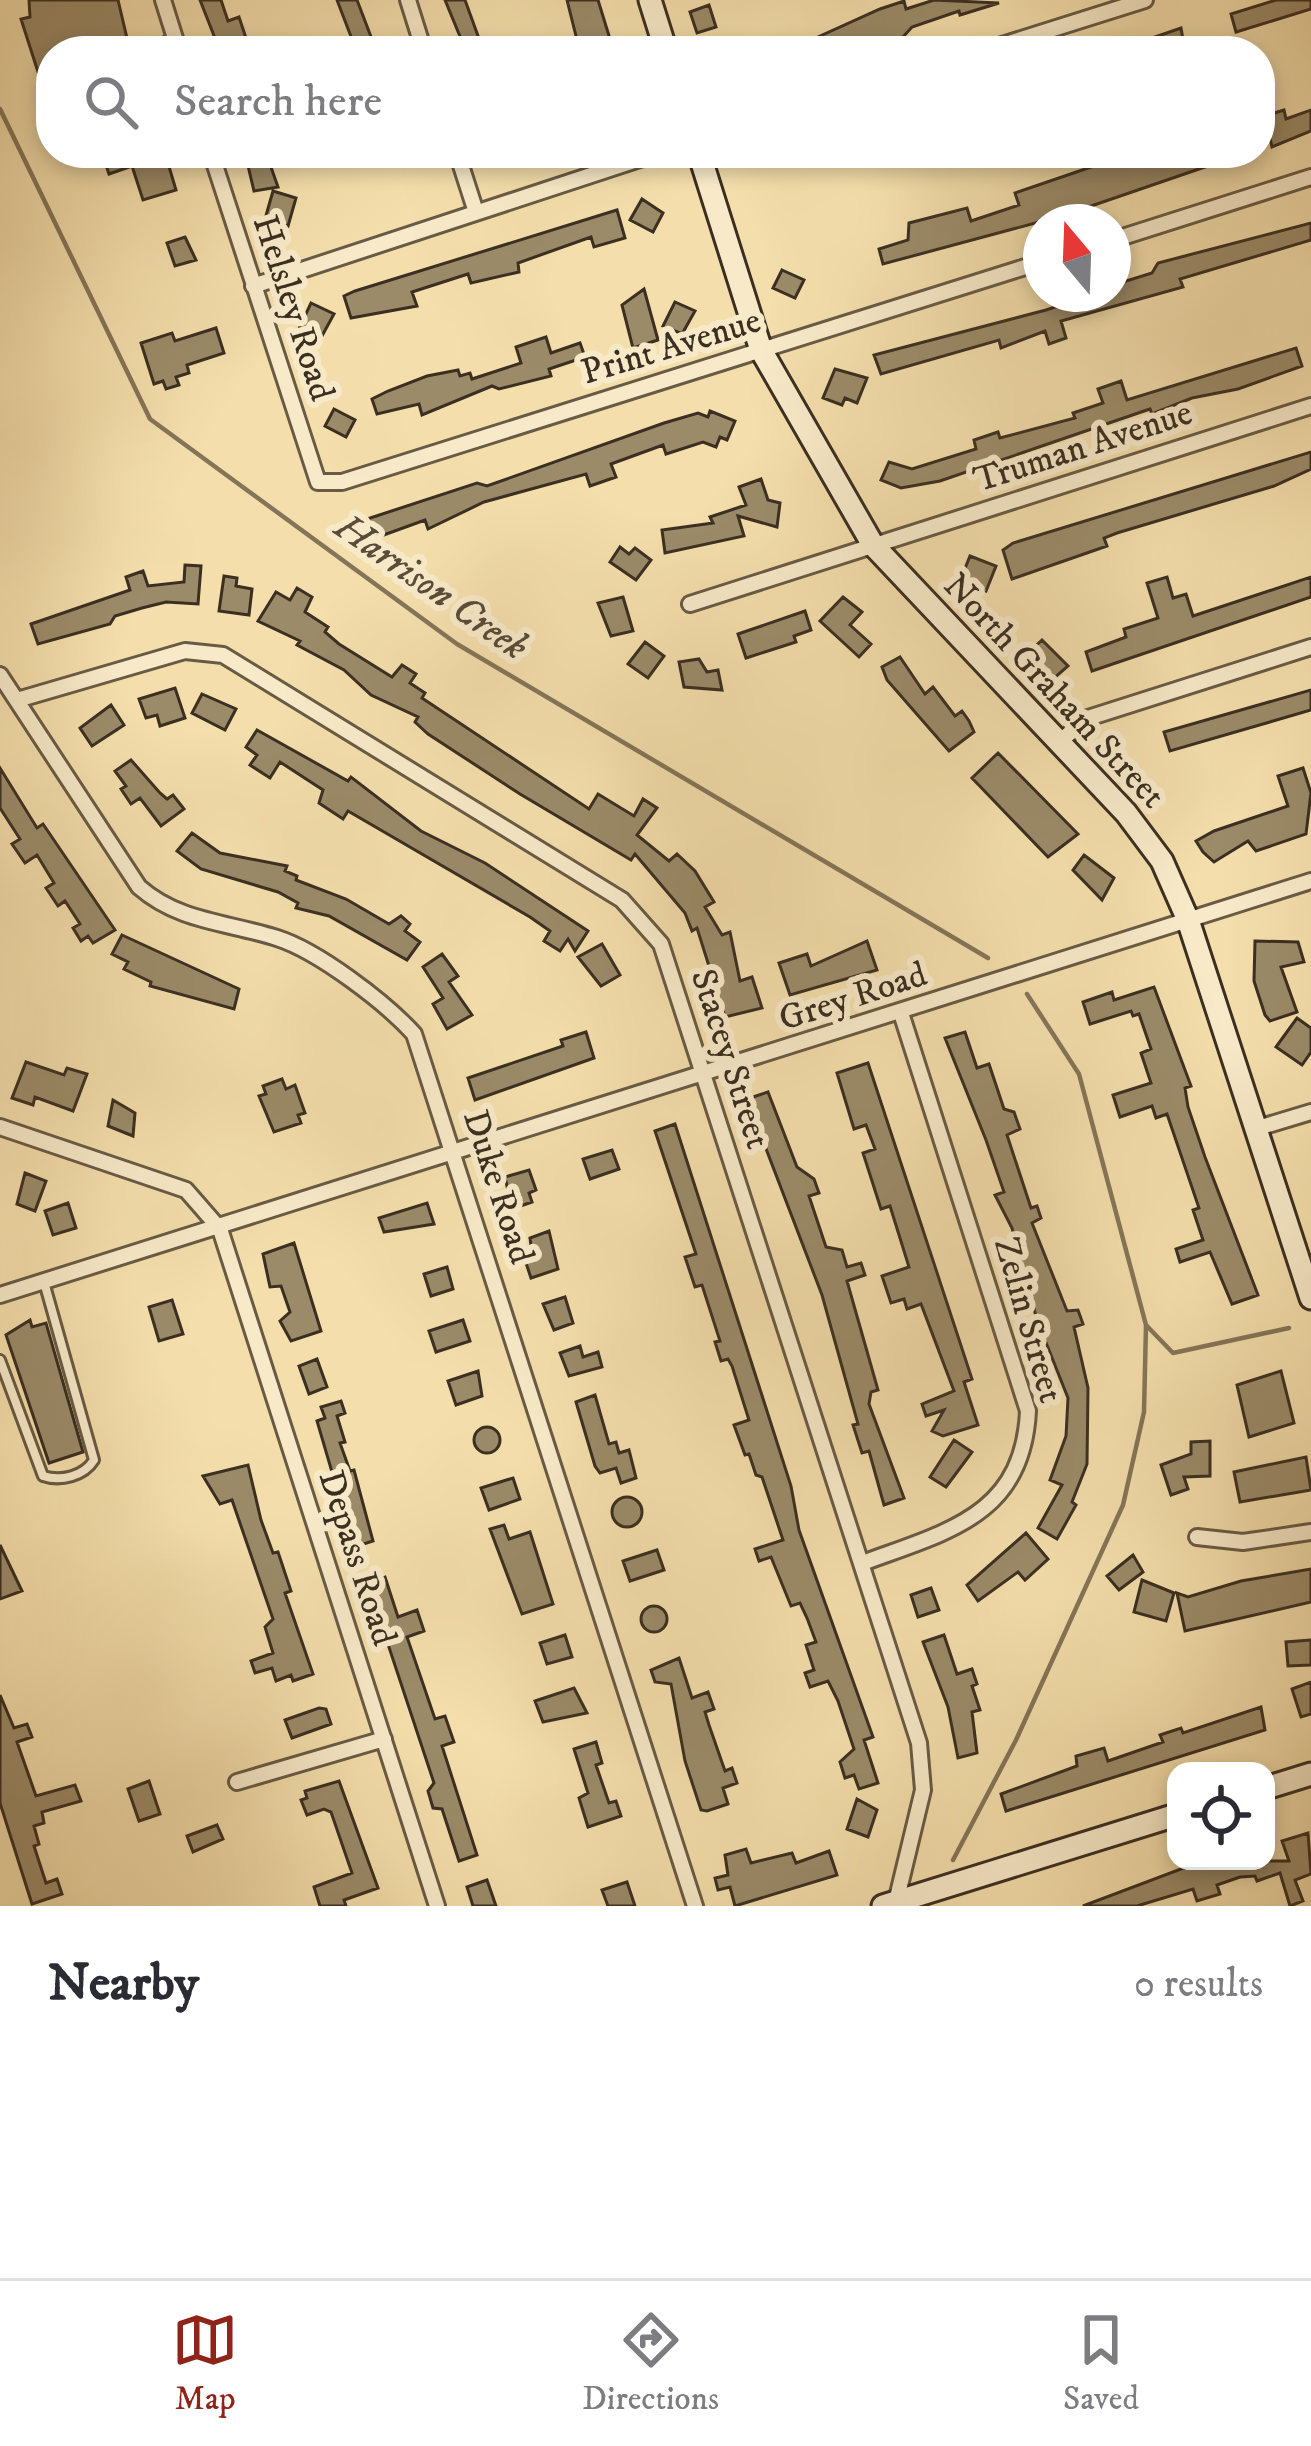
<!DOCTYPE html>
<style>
:root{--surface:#fff;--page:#f2f2f3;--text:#2b2b33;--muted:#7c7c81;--line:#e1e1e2;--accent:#8f2418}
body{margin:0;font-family:"IM FELL DW Pica",serif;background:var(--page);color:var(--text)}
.controls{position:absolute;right:36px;bottom:36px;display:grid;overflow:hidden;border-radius:24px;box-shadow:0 6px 18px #0003}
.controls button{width:108px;height:108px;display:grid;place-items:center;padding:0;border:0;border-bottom:3px solid var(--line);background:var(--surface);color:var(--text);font:60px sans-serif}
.compass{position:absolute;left:1023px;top:204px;width:108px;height:108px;border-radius:50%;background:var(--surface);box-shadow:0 6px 18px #0003;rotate:341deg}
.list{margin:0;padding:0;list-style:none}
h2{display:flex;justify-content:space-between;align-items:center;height:156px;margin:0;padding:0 48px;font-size:51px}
h2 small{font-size:39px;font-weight:400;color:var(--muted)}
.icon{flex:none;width:66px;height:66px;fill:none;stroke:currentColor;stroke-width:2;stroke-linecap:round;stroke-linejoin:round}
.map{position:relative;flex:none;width:1311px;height:1906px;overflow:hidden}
.search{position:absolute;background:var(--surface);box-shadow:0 6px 18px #0003;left:36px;right:36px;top:36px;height:132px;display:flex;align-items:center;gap:30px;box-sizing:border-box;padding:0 42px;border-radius:48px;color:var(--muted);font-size:45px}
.sheet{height:372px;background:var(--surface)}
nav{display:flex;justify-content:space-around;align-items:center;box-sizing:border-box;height:168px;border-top:3px solid var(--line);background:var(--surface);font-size:33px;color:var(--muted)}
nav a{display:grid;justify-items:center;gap:6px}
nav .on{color:var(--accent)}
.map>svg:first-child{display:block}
</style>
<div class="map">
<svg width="1311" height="1906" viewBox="0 0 1311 1906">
<rect width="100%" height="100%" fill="#f4dfac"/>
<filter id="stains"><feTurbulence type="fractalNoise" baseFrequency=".00167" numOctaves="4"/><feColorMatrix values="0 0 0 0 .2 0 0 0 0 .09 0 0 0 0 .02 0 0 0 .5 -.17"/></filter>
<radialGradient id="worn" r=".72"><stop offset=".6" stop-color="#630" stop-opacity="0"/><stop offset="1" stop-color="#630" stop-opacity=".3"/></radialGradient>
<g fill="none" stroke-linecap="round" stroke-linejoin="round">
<path stroke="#847558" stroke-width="4.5" d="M0,109L150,419L457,644L988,958
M1027,994L1079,1074L1146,1325L1173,1353L1289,1328
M953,1860L1016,1740L1123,1505L1144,1412L1146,1325"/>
</g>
<path fill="#9b8b69" stroke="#3a2f21" stroke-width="3" d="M29,0H118L130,51H51V71L39,75L21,19L30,17Z
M200,0H221L228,21L239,17L246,38L220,51Z
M337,0H357L373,42L355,47Z
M445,0H465L482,47L466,51Z
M567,0H598L610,39L579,48Z
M934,0L999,3L960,15L959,11L912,27L903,37L853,51H787L880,9L904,1L906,9Z
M1276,0H1311V9L1236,32L1231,14Z
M709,5L716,27L697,33L690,12Z
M1181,28L1185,51H1124L1123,48Z
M1284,110L1286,119L1311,110V131L1272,147L1265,116Z
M102,153H165L176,190L143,200L132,166L109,174Z
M245,153H266L278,187L254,191Z
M1090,153H1106L1108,160L1124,155L1126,161L1148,153L1234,157L1065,215L883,264L879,249L908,240L909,223L967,208L971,221L1019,205L1015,193L1094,166Z
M273,191L296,198L288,226L265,219Z
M642,199L663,213L653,232L630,220Z
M617,210L625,238L594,247L591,237L518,263L519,272L471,283L468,274L412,292L417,306L351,318L344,296L355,291Z
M1311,223V240L1180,279L1183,287L1061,321L1066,338L1049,344L1045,331L1001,348L999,340L881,374L874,355L1046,310L1070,302L1075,294H1113V285L1152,273L1158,263Z
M185,237L196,260L175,266L167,243Z
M782,270L804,280L795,298L773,288Z
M644,289L658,340L633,348L622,305Z
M675,302L695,311L682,334L663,326Z
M311,303L334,314L322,336L315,332L311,340L297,333Z
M216,328L224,353L187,365L189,373L176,377L179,385L166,389L163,381L154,384L141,343L172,333L175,341Z
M546,337L551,353L580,343L585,357L549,369L551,376L499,389L492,386L422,415L419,404L377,414L372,399L388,391L427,376L458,370L460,376L470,373L472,379L521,363L516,347Z
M1296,348L1302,366L1238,389L1192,398L1152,414L1150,409L940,481L901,488L881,480L889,462L912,469L976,449L974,440L998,432L1000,438L1075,418L1073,413L1103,403L1098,389L1121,381L1127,400Z
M835,369L867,378L857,403L845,398L842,405L823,398Z
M334,409L355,420L346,437L325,426Z
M710,411L735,421L727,440L720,437L716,447L703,442L666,454L663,445L611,464L616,477L590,486L586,474L484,502L428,529L425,520L370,540L364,520L477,483L487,486L664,423L698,413L708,417Z
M1311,452V469L1274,486L1117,533L1104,538L1107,546L1012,579L1003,550L1013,543Z
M761,479L768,500L780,503L777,527L738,516L744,536L665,553L662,530L713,523L710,517L746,505L739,487Z
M620,547L629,554L635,548L651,560L636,580L610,562Z
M970,556L996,566L986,591L960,581Z
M185,565L201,566L198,604L166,602L142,608L115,616L110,624L38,644L31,624L130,590L126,577L143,571L148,586L184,582Z
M224,576L237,578L236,586L252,589L249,615L219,611Z
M1167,577L1173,598L1186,594L1193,616L1311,577V597L1092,671L1086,652L1126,637L1124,629L1158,618L1147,583Z
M297,588L312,597L305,612L328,627L325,632L339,644L392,677L402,665L416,674L410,683L425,693L422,698L589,809L598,794L634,816L643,799L657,808L637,835L669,861L677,854L695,871L714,902L705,907L722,935L730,932L740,981L752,977L762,1008L725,1017L697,928L692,931L685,913L635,854L631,860L520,794L428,734L415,722L418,717L371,695L344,670L297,645L300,641L258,621L276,592L290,600Z
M623,597L633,631L611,636L598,603Z
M843,597L862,612L850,625L871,644L859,657L820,621Z
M805,611L811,630L794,636L796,642L746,658L738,634Z
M1042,640L1068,666L1052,680L1028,653Z
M645,642L664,656L648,678L628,664Z
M900,657L925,694L933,687L955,716L962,711L969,721L974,732L949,751L887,680L882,667Z
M699,659L707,672L718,670L722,690L684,687L679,662Z
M175,688L185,718L160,726L157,715L146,718L139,699Z
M1311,690V710L1170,751L1164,732Z
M202,694L236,709L225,730L192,713Z
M111,705L124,725L92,746L80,728Z
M257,730L348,781L351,777L421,831L485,863L588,931L575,951L568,939L560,951L544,941L550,931L530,917L348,811L343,819L319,803L323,790L280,762L270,778L250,765L257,755L246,747Z
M998,753L1078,834L1048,857L972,778Z
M131,760L160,793L167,799L173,795L184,809L161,826L140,798L131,804L121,789L126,786L115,771Z
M0,768L37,828L43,824L115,930L93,943L88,936L81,941L73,928L80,924L65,901L58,906L46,888L54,883L37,855L25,863L12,844L20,839L0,808Z
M1303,768L1311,793L1306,834L1256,851L1248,841L1214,862L1203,852L1196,841L1214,831L1288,806L1278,776Z
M192,833L220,853L287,866L285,871L297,876L296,880L346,899L389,924L401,916L410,924L405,931L420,942L407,960L329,916L296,908L298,903L278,892L201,869L177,851Z
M1084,855L1114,878L1102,900L1073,870Z
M122,935L239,989L234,1009L150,986L151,982L124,969L128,962L112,954Z
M867,941L877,970L790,995L779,963L807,954L811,966Z
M1255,941L1298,942L1304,962L1281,967L1297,1012L1270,1021L1265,1015L1254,981Z
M602,944L620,975L601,986L578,957Z
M442,954L458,976L449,982L472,1015L447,1029L433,1004L443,998L423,967Z
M1154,987L1191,1086L1185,1088L1188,1107L1205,1157L1258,1295L1232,1304L1210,1252L1180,1262L1176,1249L1203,1240L1193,1210L1199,1208L1167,1114L1156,1118L1152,1106L1120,1117L1113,1095L1151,1083L1141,1053L1151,1049L1139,1014L1133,1016L1131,1011L1090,1024L1083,1002L1112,992L1114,1000Z
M1297,1018L1311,1028V1052L1302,1065L1276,1047Z
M586,1032L594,1058L475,1100L468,1078L563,1046L561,1040Z
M965,1032L977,1068L989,1064L1004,1109L1014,1112L1020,1129L1007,1135L1031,1208L1037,1206L1041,1218L1032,1223L1067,1311L1078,1310L1083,1324L1074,1327L1088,1388L1087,1464L1072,1502L1076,1505L1057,1539L1038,1528L1062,1485L1050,1480L1066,1436L1068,1398L1037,1320L1012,1228L995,1195L1004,1192L986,1140L945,1038Z
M26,1062L64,1075L67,1068L87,1074L73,1111L35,1097L33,1105L12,1098Z
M868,1063L972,1379L964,1382L978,1425L943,1436L932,1431L944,1410L926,1416L922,1404L954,1391L921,1304L907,1309L904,1299L891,1303L882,1276L909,1267L890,1206L881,1209L863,1153L875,1149L866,1125L854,1129L837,1073Z
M282,1079L286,1089L295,1085L305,1113L298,1115L301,1123L274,1132L259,1096L266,1094L263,1086Z
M768,1092L797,1167L814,1179L819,1193L809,1196L826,1247L842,1250L847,1267L861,1263L865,1275L847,1281L878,1390L871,1392L869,1404L904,1498L884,1505L869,1451L862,1453L853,1425L858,1424L822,1295L747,1099Z
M113,1100L135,1113L133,1136L108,1126Z
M675,1124L791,1486L799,1530L873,1737L864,1740L878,1783L859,1789L854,1775L845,1778L840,1762L854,1749L838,1701L828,1681L810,1687L805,1673L814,1670L806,1645L816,1642L807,1618L800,1603L791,1606L771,1557L759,1561L755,1549L783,1540L762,1477L756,1475L749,1454L745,1455L734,1425L749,1420L732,1366L728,1359L721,1361L715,1342L720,1341L702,1285L695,1287L685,1257L696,1254L655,1131Z
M612,1150L619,1169L590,1179L583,1159Z
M529,1170L536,1190L529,1193L532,1202L512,1209L505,1177Z
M25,1173L46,1181L35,1211L17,1204Z
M68,1203L76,1228L53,1235L45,1211Z
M427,1203L434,1224L384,1232L379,1218Z
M549,1231L558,1269L531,1278L524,1257L532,1254L530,1238Z
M294,1243L321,1331L291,1341L280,1321L290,1312L281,1286L270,1287L263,1254Z
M447,1267L453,1289L431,1296L424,1274Z
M565,1297L573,1323L554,1330L543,1304Z
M172,1300L183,1334L159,1341L149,1307Z
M30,1320L32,1327L46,1323L83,1452L49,1463L6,1335Z
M463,1320L470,1341L436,1352L429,1331Z
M580,1346L583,1357L598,1352L602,1367L569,1376L560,1353Z
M317,1359L327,1387L309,1394L299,1366Z
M478,1371L482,1396L456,1405L448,1381Z
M1281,1371L1294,1423L1249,1437L1237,1385Z
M595,1395L609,1444L616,1442L619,1453L629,1450L636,1478L621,1483L616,1468L600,1473L595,1466L576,1402Z
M341,1401L345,1413L337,1416L345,1442L340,1443L350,1471L354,1470L373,1541L354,1547L317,1421L325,1418L321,1407Z
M474 1440a13 13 0 1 1 26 0a13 13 0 1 1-26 0Z
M954,1440L972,1452L946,1487L930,1477Z
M1210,1441V1476L1184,1477L1188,1489L1171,1495L1161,1465L1191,1454V1442Z
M1306,1457L1311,1490L1240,1502L1234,1472Z
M248,1465L261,1520L273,1553L278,1552L291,1591L285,1593L313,1674L293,1681L291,1675L276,1681L272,1668L255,1673L251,1661L273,1653L265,1627L273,1619L232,1500L220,1504L203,1476Z
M513,1478L520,1499L489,1510L481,1488Z
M612 1512a15 15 0 1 1 30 0a15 15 0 1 1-30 0Z
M504,1525L509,1539L530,1532L553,1604L522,1614L490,1529Z
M1026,1533L1048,1559L1025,1580L1018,1572L978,1601L967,1585Z
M0,1545L22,1591L0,1599Z
M657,1550L664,1570L630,1581L623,1561Z
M1133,1555L1143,1572L1119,1590L1107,1576Z
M1311,1569V1602L1185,1631L1177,1593L1188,1597L1241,1581Z
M385,1577L398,1617L417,1610L424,1631L407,1637L435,1719L445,1716L454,1742L442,1746L477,1855L459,1861L442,1809L433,1808L428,1791L434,1783L370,1590L369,1582Z
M1142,1580L1174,1593L1166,1621L1134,1612Z
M931,1588L939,1610L918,1617L911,1595Z
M641 1619a13 13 0 1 1 26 0a13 13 0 1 1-26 0Z
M565,1635L572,1657L547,1664L540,1643Z
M944,1635L957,1674L972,1669L977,1684L972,1686L980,1710L972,1712L977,1753L958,1758L948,1707L923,1642Z
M1311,1640V1665L1288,1666L1286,1642Z
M679,1658L692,1698L708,1692L714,1709L705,1712L709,1725L725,1771L732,1768L737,1783L723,1788L728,1804L707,1811L701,1810L685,1761L671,1684L655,1682L651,1670Z
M1311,1682V1714L1301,1717L1292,1689Z
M574,1688L587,1713L543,1722L535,1701Z
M0,1695L14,1728L27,1724L32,1737L17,1742L36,1796L75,1785L81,1801L42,1812L44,1823L34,1826L39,1844L34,1846L46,1883L57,1879L62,1894L32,1904L0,1803Z
M1261,1707L1265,1730L1006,1811L1001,1794L1077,1766L1076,1756L1104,1748L1108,1761L1163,1742L1160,1735L1181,1728L1183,1733Z
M319,1708L326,1709L331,1724L292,1738L285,1720Z
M596,1742L602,1763L596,1765L609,1803L616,1801L621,1816L588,1827L579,1798L588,1793L574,1749Z
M149,1781L160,1814L139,1821L128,1789Z
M339,1781L378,1888L344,1900L346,1906H320L314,1887L352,1873L331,1812L324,1809L307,1815L301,1800L307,1798L305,1791Z
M857,1799L877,1810L868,1837L847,1829Z
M217,1825L223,1839L193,1852L187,1836Z
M1308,1833L1311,1874L1295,1880L1303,1901L1290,1906L1280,1873L1257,1881L1255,1876L1240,1877L1217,1885L1220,1894L1197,1901L1193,1889L1137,1906H1083L1202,1861H1289L1282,1841Z
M746,1849L751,1863L792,1853L796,1863L829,1851L837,1875L735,1906L730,1887L718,1890L715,1878L728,1875L725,1855Z
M487,1880L496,1906H473L467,1887Z
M627,1882L635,1906H608L602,1890Z"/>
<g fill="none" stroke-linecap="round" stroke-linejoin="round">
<g stroke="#685b44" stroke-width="14">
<path id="lane" d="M151,51L173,37
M51,103V107
M0,1360L43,1476C61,1482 84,1476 94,1460L44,1282"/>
</g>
<g stroke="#685b44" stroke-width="20">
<path id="street" d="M163,0L179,51
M408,0L424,51
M983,51L1145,0
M211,153L318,482H342L1041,262
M457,153L475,209
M1113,240L1311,177
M253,286L658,153
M690,604L1311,406
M0,675L139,887C179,922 227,922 277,938C318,951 385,1002 414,1034L695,1906
M17,700L185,651L223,655L622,900L661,944L919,1743L923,1790L896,1902
M1059,742L1088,718L1311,647
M0,1127L186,1190L220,1229L437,1906
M1258,1128L1311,1112
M0,1295L1311,881
M1197,1537L1243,1542L1311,1532
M865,1562C949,1531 1023,1515 1028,1411L901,1013
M237,1782L384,1739"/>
</g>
<g stroke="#3a2f21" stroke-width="27">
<path id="secondary" d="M650,0L666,51
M699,153L761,350L873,545L1126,813L1162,861L1188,920L1311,1298
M1266,1788L1311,1774
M883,1906L1176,1815"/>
</g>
<use href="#lane" stroke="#f8eac9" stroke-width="8"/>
<use href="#street" stroke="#f8eac9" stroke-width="14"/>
<use href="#secondary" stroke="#f8eac9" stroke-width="21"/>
</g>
<g text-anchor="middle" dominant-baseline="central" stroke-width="12" stroke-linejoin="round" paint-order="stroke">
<g font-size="36" fill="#3a2f21" stroke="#f8eac9">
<text transform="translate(293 308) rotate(72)">Helsley Road</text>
<text transform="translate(671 347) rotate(-17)">Print Avenue</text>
<text transform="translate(1083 447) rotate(-18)">Truman Avenue</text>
<text transform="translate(1054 691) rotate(47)">North Graham Street</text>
<text transform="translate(853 997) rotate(-18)">Grey Road</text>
<text transform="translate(730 1059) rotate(72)">Stacey Street</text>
<text transform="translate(498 1187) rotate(72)">Duke Road</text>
<text transform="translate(1028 1320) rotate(74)">Zelin Street</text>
<text transform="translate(357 1558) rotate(72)">Depass Road</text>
</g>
<g font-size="39" font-style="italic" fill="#594c38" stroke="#f8eac9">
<text transform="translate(431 587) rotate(35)">Harrison Creek</text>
</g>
</g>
<rect width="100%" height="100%" filter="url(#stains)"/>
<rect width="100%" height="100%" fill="url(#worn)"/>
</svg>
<div class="controls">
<button><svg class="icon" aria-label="locate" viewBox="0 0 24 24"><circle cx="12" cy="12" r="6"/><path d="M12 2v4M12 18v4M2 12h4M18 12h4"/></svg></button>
</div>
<svg class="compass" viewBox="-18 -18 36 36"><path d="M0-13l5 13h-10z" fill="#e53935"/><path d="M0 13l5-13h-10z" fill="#7c7c81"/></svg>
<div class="search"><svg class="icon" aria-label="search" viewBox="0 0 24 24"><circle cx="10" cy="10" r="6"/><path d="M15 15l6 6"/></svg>Search here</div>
</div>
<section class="sheet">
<h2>Nearby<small>0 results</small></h2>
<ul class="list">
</ul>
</section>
<nav>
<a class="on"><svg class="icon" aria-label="map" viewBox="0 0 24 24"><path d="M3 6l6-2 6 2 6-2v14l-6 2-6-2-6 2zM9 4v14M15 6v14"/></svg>Map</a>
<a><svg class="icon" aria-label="directions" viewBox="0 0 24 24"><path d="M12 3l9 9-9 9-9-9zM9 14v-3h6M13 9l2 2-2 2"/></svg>Directions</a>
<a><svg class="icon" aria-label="saved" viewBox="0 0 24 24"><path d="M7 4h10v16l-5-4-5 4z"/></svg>Saved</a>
</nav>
